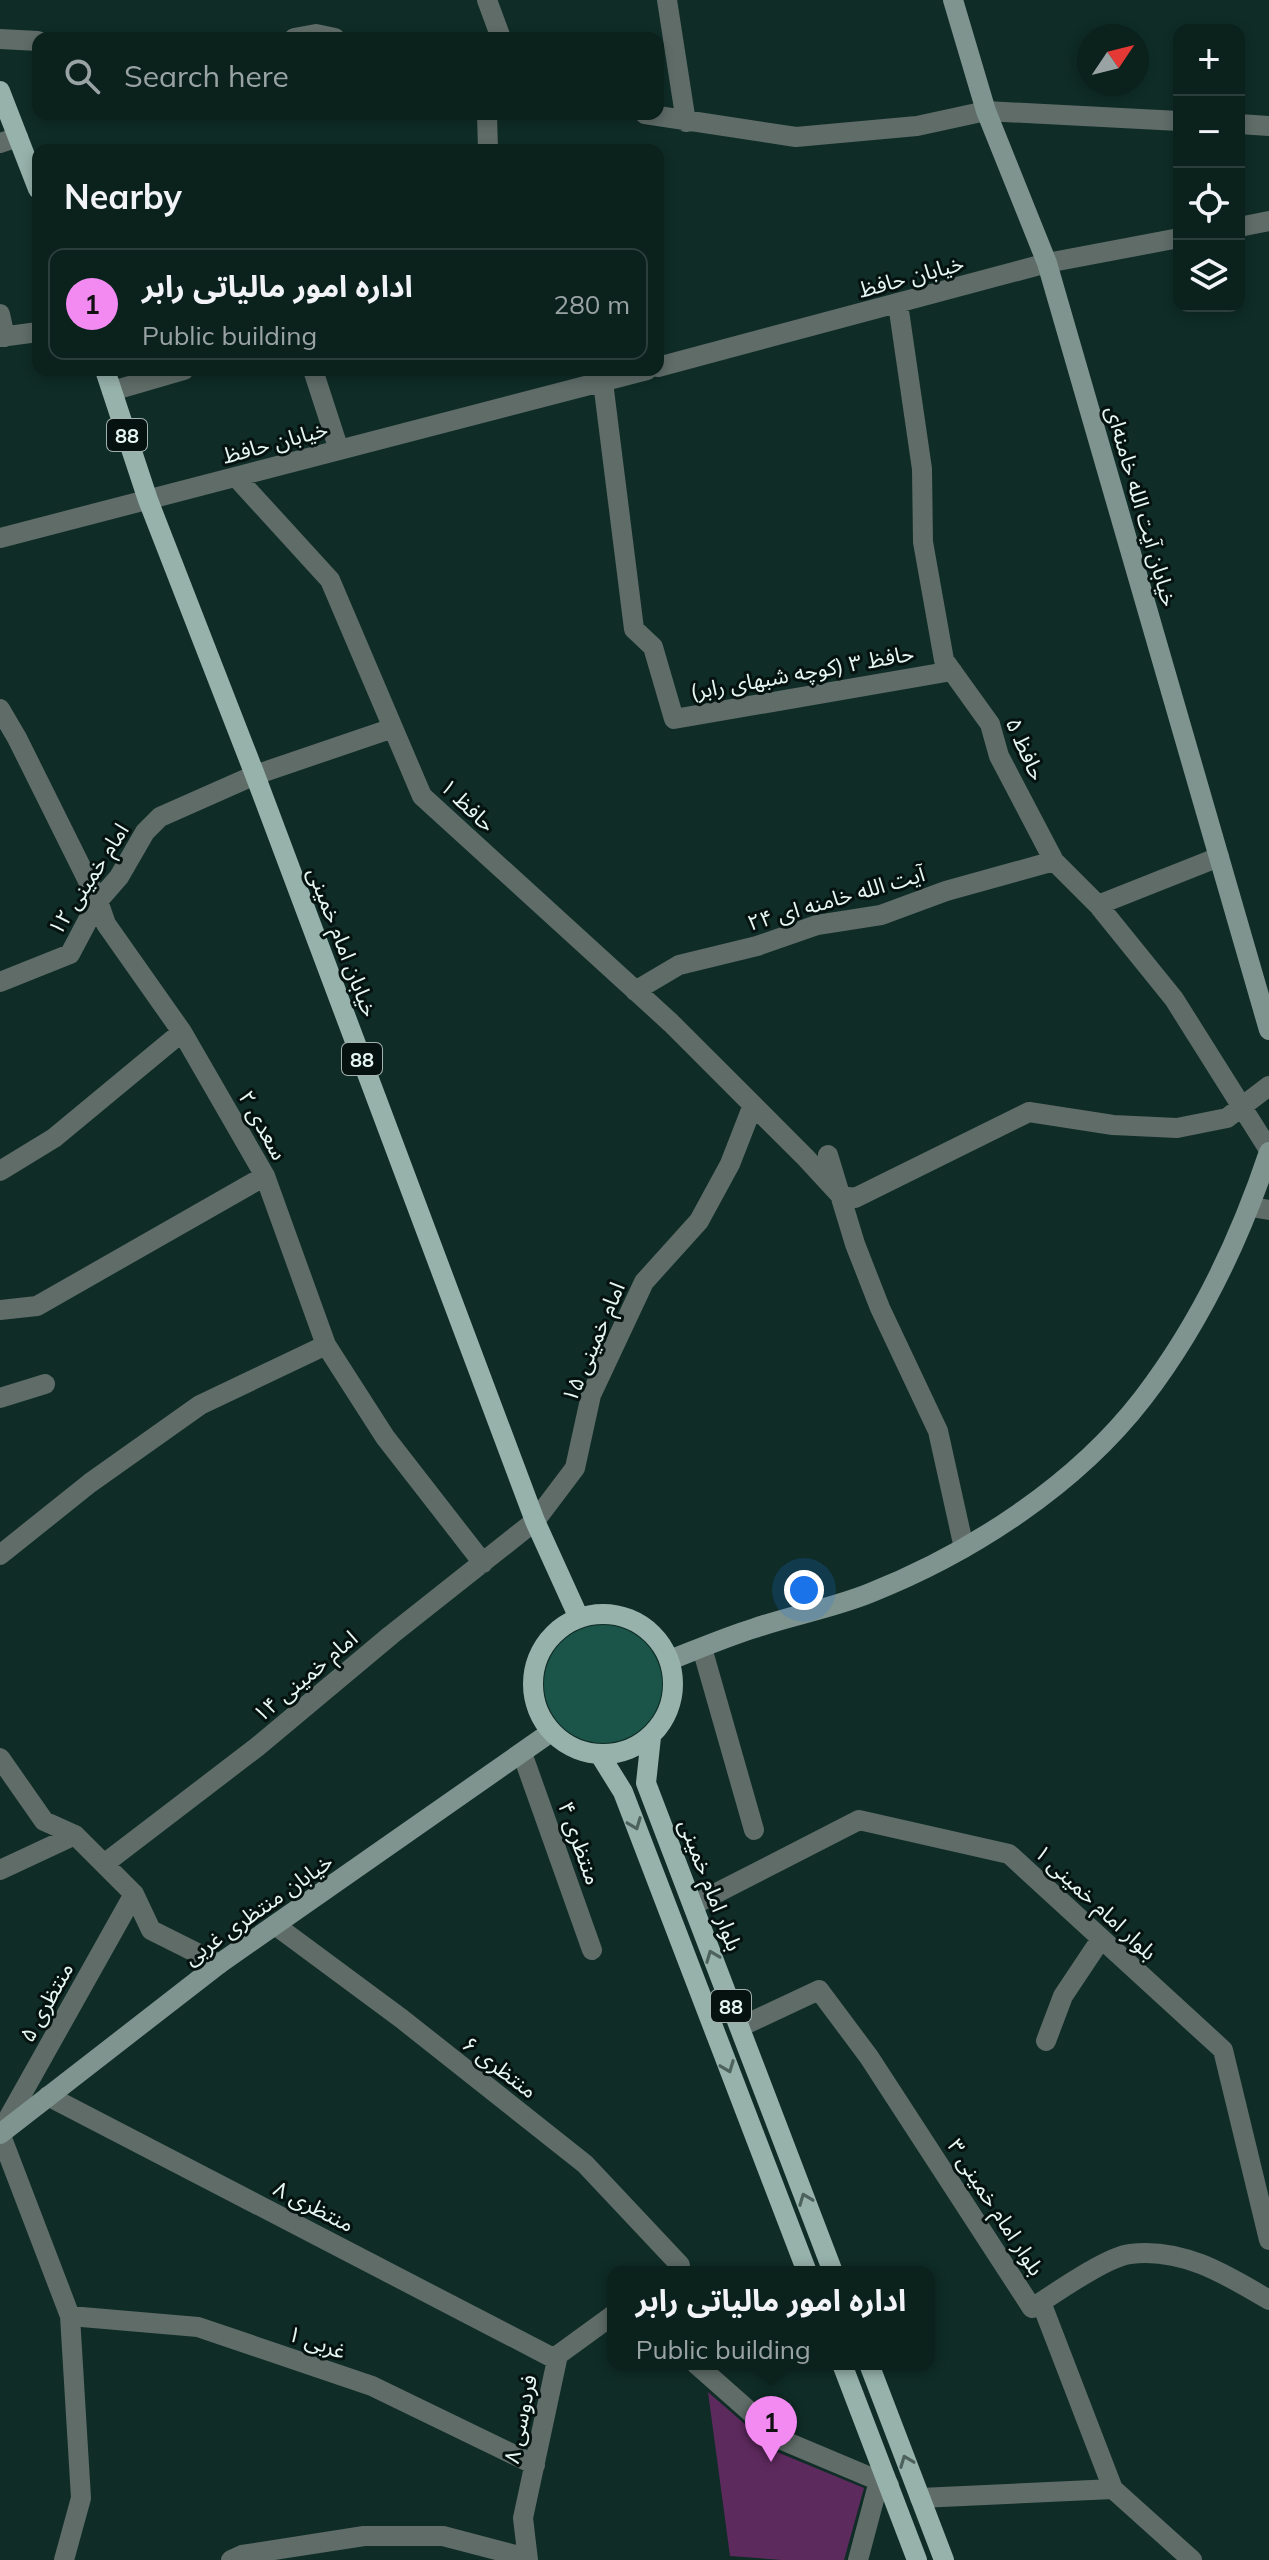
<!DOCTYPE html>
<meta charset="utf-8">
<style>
:root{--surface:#0b211c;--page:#192e29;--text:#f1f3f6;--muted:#9aa3a3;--line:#2b3e3b;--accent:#f38af2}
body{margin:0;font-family:Mulish,"Noto Sans Arabic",sans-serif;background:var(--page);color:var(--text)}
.controls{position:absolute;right:24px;top:24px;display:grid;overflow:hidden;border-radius:16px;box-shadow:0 4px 12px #0003}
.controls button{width:72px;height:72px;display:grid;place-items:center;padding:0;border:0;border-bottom:2px solid var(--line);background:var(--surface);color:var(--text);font:40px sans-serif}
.compass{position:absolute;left:1077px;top:24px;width:72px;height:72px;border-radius:50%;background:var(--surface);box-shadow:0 4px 12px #0003;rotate:55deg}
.you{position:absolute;left:804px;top:1590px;width:28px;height:28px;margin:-20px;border:6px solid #fff;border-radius:50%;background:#1a73e8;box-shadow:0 0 0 12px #1a73e833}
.badge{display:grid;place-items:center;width:52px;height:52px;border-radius:50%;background:var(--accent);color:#111;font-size:26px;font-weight:700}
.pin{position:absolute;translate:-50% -66px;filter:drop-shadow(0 2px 4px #0008)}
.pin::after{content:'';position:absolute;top:42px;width:28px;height:24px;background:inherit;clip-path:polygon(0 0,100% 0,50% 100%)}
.popup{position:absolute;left:607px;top:2266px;width:328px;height:104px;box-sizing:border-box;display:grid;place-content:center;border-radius:16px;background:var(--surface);filter:drop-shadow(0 2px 6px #0005);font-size:26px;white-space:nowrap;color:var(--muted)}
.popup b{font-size:30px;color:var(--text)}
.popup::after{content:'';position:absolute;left:50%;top:100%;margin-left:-16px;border:16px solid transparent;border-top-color:var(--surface)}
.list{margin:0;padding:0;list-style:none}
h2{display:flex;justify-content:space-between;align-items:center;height:104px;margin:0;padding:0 32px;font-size:34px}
h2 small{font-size:26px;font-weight:400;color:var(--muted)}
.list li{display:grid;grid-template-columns:52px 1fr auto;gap:24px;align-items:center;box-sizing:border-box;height:112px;margin:0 16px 16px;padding:0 16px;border:2px solid var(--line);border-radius:16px}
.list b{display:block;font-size:30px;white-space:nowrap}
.list p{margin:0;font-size:26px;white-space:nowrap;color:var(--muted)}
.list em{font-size:26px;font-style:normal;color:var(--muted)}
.icon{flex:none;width:44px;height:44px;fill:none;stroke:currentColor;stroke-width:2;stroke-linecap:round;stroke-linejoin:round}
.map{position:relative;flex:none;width:1269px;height:2560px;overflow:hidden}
.search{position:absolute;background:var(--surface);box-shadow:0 4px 12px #0003;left:32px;top:32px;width:632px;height:88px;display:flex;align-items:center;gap:20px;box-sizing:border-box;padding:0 28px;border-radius:16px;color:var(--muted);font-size:30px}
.panel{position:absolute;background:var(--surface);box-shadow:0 4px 12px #0003;left:32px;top:144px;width:632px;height:232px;border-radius:16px}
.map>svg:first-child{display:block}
</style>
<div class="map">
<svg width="1269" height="2560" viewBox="0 0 1269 2560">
<rect width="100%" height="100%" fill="#0f2c26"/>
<path fill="#1b554a" d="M544 1684a59 59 0 1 1 118 0a59 59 0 1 1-118 0Z"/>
<path fill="#5d2a5d" d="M708,2392L777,2452L864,2488L844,2560H782L730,2556Z"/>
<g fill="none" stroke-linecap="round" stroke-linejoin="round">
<path stroke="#5f6c68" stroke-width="20" d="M487,0L501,38
M667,0L686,122
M294,38L316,34L335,38
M0,39L38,41
M487,114L488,150
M645,114L796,137L917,126L986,111L1179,121
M1239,124L1269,126
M0,143L18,137
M1239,227L1269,221
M898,304L922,469L923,542L944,660L990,724L999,756L1054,861L1098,905L1174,999L1269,1150
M0,314L5,337
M0,337L38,332
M658,367L1047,263L1179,238
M313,370L339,450
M603,382L634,629L653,647L674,719L952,671
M112,391L184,370
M236,477L330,580L422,796L671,1023L806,1158L841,1196L855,1198L1029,1112L1113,1125L1177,1128L1227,1118L1269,1086
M0,538L647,370
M0,709L17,738L98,901L106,924L182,1032L265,1176L326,1345L385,1437L483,1563
M1098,905L1219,857
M0,982L70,954L98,901L119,877L145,832L160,817L255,775L393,728
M635,991L679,965L757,946L817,925L881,915L946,891L1054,861
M828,1155L855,1244L880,1308L938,1431L964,1548
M0,1171L54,1138L182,1032
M0,1310L37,1306L265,1176
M0,1398L45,1384
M0,1555L90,1483L200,1405L326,1345
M522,1753L592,1950
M0,1758L44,1821L75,1835L134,1894L151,1930L219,1964
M104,1864L257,1747L391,1635L535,1521L575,1468L591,1395L644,1282L699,1221L730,1164L753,1105
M0,1870L75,1835
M693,1905L859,1820L1009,1854L1223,2050L1269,2240
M275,1925L402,2019L585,2164L680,2265
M740,2027L819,1990L869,2057L1032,2308C1054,2294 1106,2257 1130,2254C1182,2247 1227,2275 1269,2300
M1046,2041L1063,1996L1101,1939
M48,2096L557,2360
M1041,2302L1113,2489
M70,2316L198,2327L372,2386L535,2465
M696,2364L782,2440L889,2485
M920,2498L1113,2489L1192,2560
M64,2560L81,2498L70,2316L0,2133L134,1894
M231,2560L242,2555L364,2536H443L527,2558
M528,2560L523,2518L558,2355L613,2315
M858,2560L879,2481"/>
<path stroke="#5f6c68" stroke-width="20" d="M1251,1207L1269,1210
M702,1648L754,1830"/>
<path stroke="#7f948e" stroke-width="20" d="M953,0L986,111L1047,263L1269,1030
M670,1660C698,1649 726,1637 755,1628C793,1615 833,1608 870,1593C971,1553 1076,1485 1143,1398C1199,1325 1240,1239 1269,1152
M0,2134L219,1964L551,1732"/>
<path stroke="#97b2ab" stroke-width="20" d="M0,91L38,189
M105,370L148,500L255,775L535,1521L579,1618
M533 1684a70 70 0 1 1 140 0a70 70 0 1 1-140 0Z
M651,1737L646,1783L833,2272
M600,1755L623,1792L807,2272
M842,2364L917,2560
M869,2364L944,2560"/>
</g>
<defs><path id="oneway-chevron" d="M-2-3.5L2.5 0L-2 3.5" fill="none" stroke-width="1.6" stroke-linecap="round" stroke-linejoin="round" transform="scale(2)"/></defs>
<g stroke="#4e625d">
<use href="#oneway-chevron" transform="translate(635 1824) rotate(69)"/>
<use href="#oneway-chevron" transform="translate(712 1956) rotate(-111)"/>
<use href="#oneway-chevron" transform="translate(728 2067) rotate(69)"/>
<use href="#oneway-chevron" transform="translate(805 2199) rotate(-111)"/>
<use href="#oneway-chevron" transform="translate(906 2461) rotate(-111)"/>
</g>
<g text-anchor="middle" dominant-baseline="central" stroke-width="6" stroke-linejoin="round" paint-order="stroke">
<g fill="#06120f" stroke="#a3b2ae" stroke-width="2">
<rect x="107" y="419" width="40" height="32" rx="6"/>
<rect x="342" y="1043" width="40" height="32" rx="6"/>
<rect x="711" y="1990" width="40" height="32" rx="6"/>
</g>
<g font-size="20" font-weight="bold" fill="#e6f7f2">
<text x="127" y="435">88</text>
<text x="362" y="1059">88</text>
<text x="731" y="2006">88</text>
</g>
<g font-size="22" fill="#e6f7f2" stroke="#06120f">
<text transform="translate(911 276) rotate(-15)">خیابان حافظ</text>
<text transform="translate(275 442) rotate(-15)">خیابان حافظ</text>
<text transform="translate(1142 506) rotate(74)">خیابان آیت الله خامنه‌ای</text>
<text transform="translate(802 672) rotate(-10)">حافظ ۳ (کوچه شبهای رابر)</text>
<text transform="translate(1026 749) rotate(66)">حافظ ۵</text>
<text transform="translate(468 805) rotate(44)">حافظ ۱</text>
<text transform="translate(88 879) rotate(-57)">امام خمینی ۱۲</text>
<text transform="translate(836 898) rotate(-16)">آیت الله خامنه ای ۲۴</text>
<text transform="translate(343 942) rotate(69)">خیابان امام خمینی</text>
<text transform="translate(263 1125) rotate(61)">سعدی ۲</text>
<text transform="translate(593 1342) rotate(-67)">امام خمینی ۱۵</text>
<text transform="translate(305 1676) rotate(-40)">امام خمینی ۱۴</text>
<text transform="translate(580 1843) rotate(70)">منتظری ۴</text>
<text transform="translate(711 1885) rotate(69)">بلوار امام خمینی</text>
<text transform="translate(1096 1902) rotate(43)">بلوار امام خمینی ۱</text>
<text transform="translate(258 1909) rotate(-35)">خیابان منتظری غربی</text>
<text transform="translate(46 2002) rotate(-61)">منتظری ۵</text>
<text transform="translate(500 2067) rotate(37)">منتظری ۶</text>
<text transform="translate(314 2206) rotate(27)">منتظری ۸</text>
<text transform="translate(996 2207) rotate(57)">بلوار امام خمینی ۳</text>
<text transform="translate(317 2342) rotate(19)">غربی ۱</text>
<text transform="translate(520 2419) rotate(-78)">فردوسی ۸</text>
</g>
</g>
</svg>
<div class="controls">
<button>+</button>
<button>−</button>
<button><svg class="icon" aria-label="locate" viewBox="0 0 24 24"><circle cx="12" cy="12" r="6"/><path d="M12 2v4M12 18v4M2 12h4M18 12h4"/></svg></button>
<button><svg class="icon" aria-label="layers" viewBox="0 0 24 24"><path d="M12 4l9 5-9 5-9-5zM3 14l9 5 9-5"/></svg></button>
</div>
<svg class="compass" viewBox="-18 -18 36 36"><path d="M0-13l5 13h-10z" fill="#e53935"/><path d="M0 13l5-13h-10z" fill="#9aa3a3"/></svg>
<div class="you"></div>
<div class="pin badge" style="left:771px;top:2462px">1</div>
<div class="popup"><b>اداره امور مالیاتی رابر</b>Public building</div>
<div class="search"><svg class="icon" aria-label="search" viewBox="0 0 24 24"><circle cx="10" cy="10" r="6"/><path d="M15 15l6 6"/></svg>Search here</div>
<section class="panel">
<h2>Nearby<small></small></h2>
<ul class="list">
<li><span class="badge">1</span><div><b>اداره امور مالیاتی رابر</b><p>Public building</p></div><em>280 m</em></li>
</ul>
</section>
</div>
